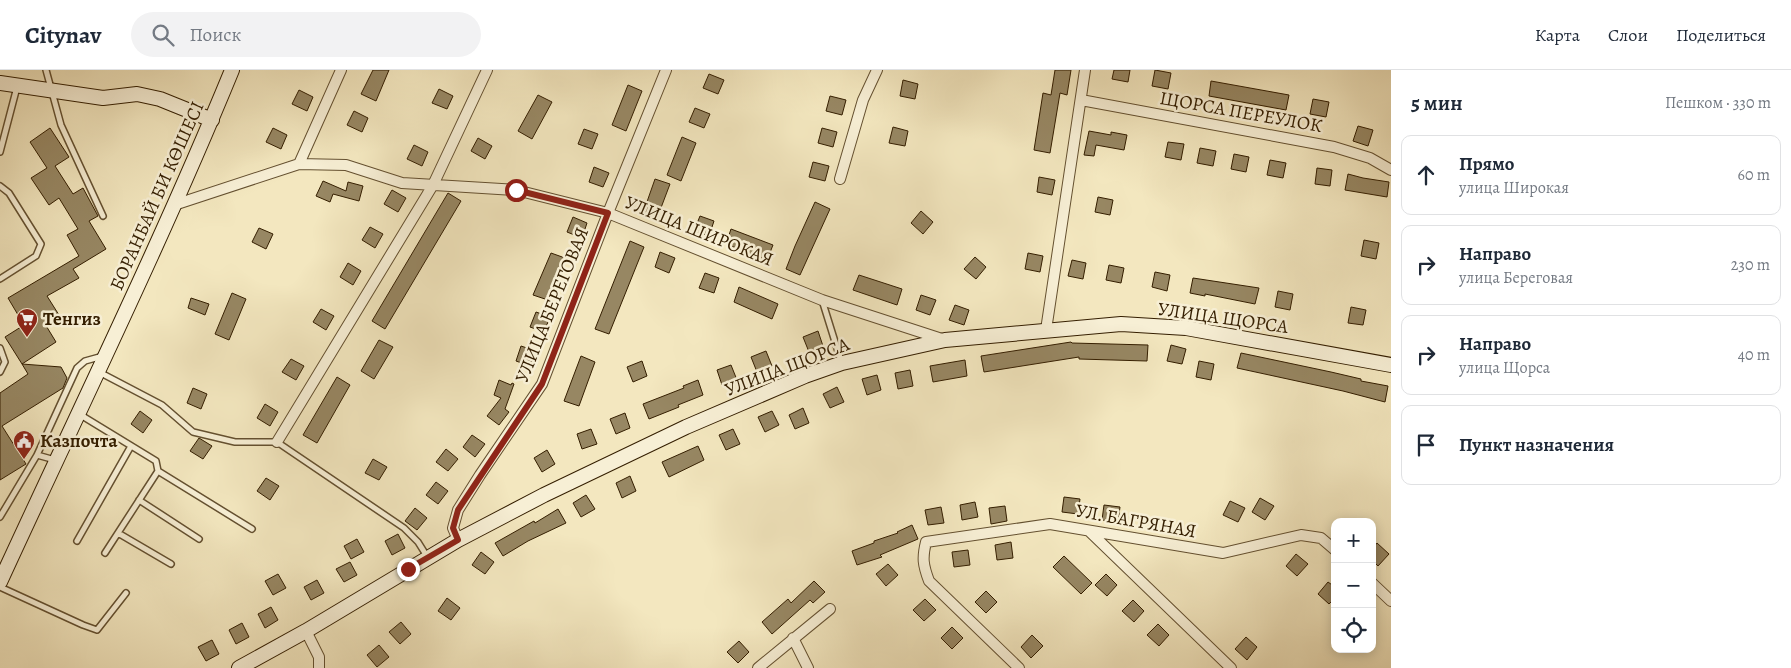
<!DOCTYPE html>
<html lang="ru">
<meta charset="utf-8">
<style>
:root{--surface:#fff;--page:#f2f2f3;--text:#1f2937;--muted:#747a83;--line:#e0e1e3}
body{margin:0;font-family:Alegreya,serif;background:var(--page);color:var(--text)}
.controls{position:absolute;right:15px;bottom:15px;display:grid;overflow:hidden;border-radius:10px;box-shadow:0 2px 12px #0003}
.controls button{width:45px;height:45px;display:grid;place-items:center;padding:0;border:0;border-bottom:1px solid var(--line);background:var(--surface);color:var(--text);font:25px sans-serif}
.stop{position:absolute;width:15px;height:15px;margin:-11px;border:4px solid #8f2418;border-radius:50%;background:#fff}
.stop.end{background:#8f2418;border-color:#fff;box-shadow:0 1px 5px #0008}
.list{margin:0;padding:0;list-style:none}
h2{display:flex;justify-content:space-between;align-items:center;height:65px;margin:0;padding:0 20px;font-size:21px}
h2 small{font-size:16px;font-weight:400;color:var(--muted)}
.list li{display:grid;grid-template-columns:32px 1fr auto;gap:15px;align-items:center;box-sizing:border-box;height:80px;margin:0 10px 10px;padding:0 10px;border:1px solid var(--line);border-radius:10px}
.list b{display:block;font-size:19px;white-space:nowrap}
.list p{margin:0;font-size:16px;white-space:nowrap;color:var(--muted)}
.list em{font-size:16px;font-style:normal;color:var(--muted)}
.icon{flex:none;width:28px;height:28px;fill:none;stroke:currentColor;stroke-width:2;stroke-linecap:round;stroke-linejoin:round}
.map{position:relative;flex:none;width:1391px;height:598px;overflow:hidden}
header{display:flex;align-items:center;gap:30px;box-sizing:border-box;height:70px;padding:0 25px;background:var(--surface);border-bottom:1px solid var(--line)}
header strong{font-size:24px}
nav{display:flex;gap:28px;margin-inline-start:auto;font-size:18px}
.search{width:350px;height:45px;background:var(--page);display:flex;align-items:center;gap:12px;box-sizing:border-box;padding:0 18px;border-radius:28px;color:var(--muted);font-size:19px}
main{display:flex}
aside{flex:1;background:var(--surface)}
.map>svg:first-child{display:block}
</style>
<header>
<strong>Citynav</strong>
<div class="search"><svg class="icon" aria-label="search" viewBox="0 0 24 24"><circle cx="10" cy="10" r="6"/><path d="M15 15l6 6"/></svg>Поиск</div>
<nav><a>Карта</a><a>Слои</a><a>Поделиться</a></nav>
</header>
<main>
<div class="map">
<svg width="1391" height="598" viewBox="0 0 1391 598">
<rect width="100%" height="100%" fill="#f3e7bf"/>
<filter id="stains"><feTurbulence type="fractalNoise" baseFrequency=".004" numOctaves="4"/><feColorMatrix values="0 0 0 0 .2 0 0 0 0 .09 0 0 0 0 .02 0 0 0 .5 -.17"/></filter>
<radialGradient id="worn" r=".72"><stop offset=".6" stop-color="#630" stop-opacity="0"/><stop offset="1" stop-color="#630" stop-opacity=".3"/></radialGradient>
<path fill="#978763" stroke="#341e00" d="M373,0H389L376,31L361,24Z
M1055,0H1071L1067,25L1060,23L1050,83L1034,80L1043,23L1051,25Z
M1114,0H1130L1128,12L1112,9Z
M1155,0L1171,3L1168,19L1152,16Z
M709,4L724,10L718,24L703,18Z
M903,10L918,14L915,29L900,26Z
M1211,11L1289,25L1286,40L1209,26Z
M628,15L642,21L626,61L612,55Z
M439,19L453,26L447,39L432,33Z
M299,20L313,27L307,41L292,34Z
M538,25L552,32L532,69L518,61Z
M830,26L846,30L842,45L826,41Z
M1313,29L1329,32L1326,47L1310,44Z
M695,38L710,44L704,58L689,52Z
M354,41L368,48L362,62L347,55Z
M1358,56L1373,60L1368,76L1353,71Z
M893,57L908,61L905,76L889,73Z
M50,58L69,87L55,96L73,124L83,118L98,146L89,151L106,179L73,199L79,208L47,226L59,245L45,254L56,272L22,294L5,267L24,255L8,228L79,186L67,165L78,159L59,128L49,135L31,108L47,98L30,72Z
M273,58L287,65L281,79L266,72Z
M822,58L837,62L833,77L818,73Z
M584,59L598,64L592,79L578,74Z
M1089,61L1111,65V62L1127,65L1124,80L1096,75L1094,86L1084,85Z
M682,67L696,73L681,111L667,105Z
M478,68L492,76L485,89L471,81Z
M1168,72L1184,74L1181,90L1165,87Z
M414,75L428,82L422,96L407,89Z
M1200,78L1216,81L1213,96L1197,93Z
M1234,84L1249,87L1246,102L1231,99Z
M1270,90L1286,93L1283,108L1267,105Z
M813,92L829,96L825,111L809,107Z
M594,97L609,103L603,117L589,112Z
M1317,98L1332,100L1330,116L1315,114Z
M1348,104L1363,108L1389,112L1387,127L1345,120Z
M1039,107L1055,110L1052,125L1037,122Z
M655,109L670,114L656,151L642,146Z
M323,111L346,121L348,112L363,116L359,131L333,124L330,132L316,126Z
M392,120L406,128L398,142L384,134Z
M448,123L461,131L385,259L372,251Z
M1098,127L1113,130L1110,145L1095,142Z
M815,132L830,139L800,205L786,199L795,176Z
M921,141L933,152L923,164L911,153Z
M700,146L714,151L709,166L694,161Z
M573,147L587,153L582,168L567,162Z
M370,157L383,164L375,178L362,170Z
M259,158L273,164L266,179L252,172Z
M731,159L773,175L767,190L726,174Z
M1364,170L1379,173L1376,189L1361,186Z
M630,171L644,177L609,264L595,259Z
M660,182L675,188L669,203L655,197Z
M551,183L565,188L548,230L533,225Z
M1028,183L1043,186L1040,202L1025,199Z
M975,187L986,197L976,209L964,199Z
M1072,190L1086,193L1083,209L1068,206Z
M348,193L361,201L353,215L340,207Z
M1109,195L1124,198L1121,213L1106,210Z
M1155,202L1170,205L1167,221L1152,217Z
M705,203L719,208L714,223L699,218Z
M859,205L902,219L897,235L853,220Z
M1193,208L1259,218L1255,234L1205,224V226L1190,223Z
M739,217L778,234L772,249L734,232Z
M1278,221L1293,224L1290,240L1275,237Z
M232,223L246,229L229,270L215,264Z
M921,225L936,230L930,245L916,240Z
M191,228L209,234L205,245L188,238Z
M955,235L969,240L964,255L949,250Z
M1351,237L1366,240L1363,255L1348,253Z
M321,239L334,246L326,260L313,252Z
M536,242L550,247L544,262L530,257Z
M818,261L823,276L809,282L803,267Z
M379,270L393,277L374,309L361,301Z
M1071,272L1072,273L1148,275L1147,291L1079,289V287L984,302L981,286Z
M1171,275L1186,279L1182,294L1167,291Z
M521,276L536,281L530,296L516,291Z
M766,281L772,296L757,302L751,287Z
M1241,283L1331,302L1361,309V311L1388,316L1385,332L1343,321L1237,298Z
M581,286L595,292L579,336L564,331Z
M291,289L304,296L296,310L282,302Z
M965,290L967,306L933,312L930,296Z
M642,291L647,306L633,312L627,297Z
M1199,291L1214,294L1211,310L1196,307Z
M22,294L61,297L67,308L63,318L2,356L26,394L0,410V323L28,304Z
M731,295L737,310L722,315L717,300Z
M910,300L913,316L898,319L895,303Z
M877,305L881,320L867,325L862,309Z
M337,307L350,315L317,373L303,365Z
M499,310L511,315L512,313L514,314L505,339L509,342L499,355L487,346L501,328L494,325Z
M698,310L703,325L678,335L679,337L649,349L643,334L684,318L683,316Z
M837,317L844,332L830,338L823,324Z
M193,318L207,324L201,339L187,333Z
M265,334L278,342L270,356L257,348Z
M803,338L809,353L795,359L789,345Z
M140,341L152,350L143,363L131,354Z
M772,341L779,355L765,362L758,347Z
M625,343L630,358L616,364L610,349Z
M591,359L597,374L582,379L577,364Z
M733,359L740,374L726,380L719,365Z
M472,365L485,374L475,387L463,377Z
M199,368L212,376L203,389L190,381Z
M698,376L704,390L669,407L662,392Z
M446,379L458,389L448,401L436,392Z
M547,380L555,394L542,402L534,388Z
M373,389L387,397L379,410L365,403Z
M630,406L636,421L622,428L616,413Z
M266,408L279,416L270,430L257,421Z
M436,412L448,421L438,434L426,425Z
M586,425L595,439L581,447L573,433Z
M1064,427L1080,429L1078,444L1062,442Z
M1260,428L1274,436L1265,450L1252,442Z
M1230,431L1245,438L1238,452L1223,445Z
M975,432L978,447L962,450L960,435Z
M1104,435L1120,437L1118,452L1102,450Z
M1005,436L1007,451L991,454L989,438Z
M941,437L944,453L928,455L925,440Z
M415,438L427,448L417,460L405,451Z
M558,439L566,453L528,471L503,486L495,473L534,451L535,453Z
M912,455L918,469L880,485L882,487L857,495L852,481L874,473V471L898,463L897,462Z
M398,464L405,478L392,485L385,471Z
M357,469L364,482L351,489L344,476Z
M1011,472L1013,488L997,490L995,475Z
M1377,473L1389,484L1378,496L1372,490V479Z
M968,480L970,495L954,497L952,482Z
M481,482L494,492L485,504L472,495Z
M1296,484L1308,494L1297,506L1286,496Z
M1064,486L1092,513L1081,524L1053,497Z
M350,492L357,505L344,512L336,499Z
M888,494L898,505L886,516L876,504Z
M278,504L286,518L273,525L265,511Z
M1106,504L1117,515L1107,526L1095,515Z
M317,510L324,523L311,530L304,517Z
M814,511L825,522L813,533L810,530L772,564L762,552L788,529L791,533Z
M1328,512L1335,517V528L1329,534L1318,524Z
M986,521L997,532L986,543L975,532Z
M447,528L460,538L451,550L438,541Z
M925,529L936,540L924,551L913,540Z
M1133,530L1144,541L1134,552L1122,541Z
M271,537L278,550L265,558L258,544Z
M401,552L411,564L400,574L389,562Z
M242,553L249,567L236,574L229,560Z
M1158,554L1169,565L1159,576L1147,565Z
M952,557L963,568L952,579L941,568Z
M1032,565L1043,576L1031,588L1021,577Z
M1246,567L1257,577L1247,590L1235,579Z
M212,570L219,584L206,591L198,577Z
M739,571L749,582L738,593L727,582Z
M379,575L389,587L377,597L367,585Z"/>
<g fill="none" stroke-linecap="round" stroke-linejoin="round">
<g stroke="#645030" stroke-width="8">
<path id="lane" d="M46,0L61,55L103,146
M0,82L17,17
M0,116L9,123L41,174L36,186L0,209
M822,230L841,291
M0,278L5,292L0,302
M99,302L162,335L193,362L235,372H277L404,458L418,472L428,488
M79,344L156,391L158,401L252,459
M37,385L77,298L85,291L103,286
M139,430L199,469
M0,447L37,385L55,390
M118,463L171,494
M77,471L131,376
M105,483L158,401
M0,517L83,555L97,560L126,523"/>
</g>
<g stroke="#645030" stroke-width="12">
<path id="street" d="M1081,30L1334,77L1370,88L1391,100
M299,94L341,0
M840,109L863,30L877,0
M174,135L299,94L346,95L402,113L516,120L608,143L822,230L945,270
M1046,260L1085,0
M277,372L433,115L487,0
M1089,461L1231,598
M458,470L453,458L458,440L480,405L542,314L608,143L666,0
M1372,513L1391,531
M306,561L319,587V598
M793,568L808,598
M758,598L830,539
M1019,598L929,511C923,495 922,488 926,472L1050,454L1223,483L1301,465L1321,468L1335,480"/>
</g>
<g stroke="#341e00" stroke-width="16">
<path id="secondary" d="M0,13L103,28L137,24L160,29L212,50
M0,512C78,342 161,173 232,0
M239,598L306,561L458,470L544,425L686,357L805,306L842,293L945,270L1121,254L1186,258L1391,295"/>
</g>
<use href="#lane" stroke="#f7efd5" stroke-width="5"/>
<use href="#street" stroke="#f7efd5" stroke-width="10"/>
<use href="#secondary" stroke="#f7efd5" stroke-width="14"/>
</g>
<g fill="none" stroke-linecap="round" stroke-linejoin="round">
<path stroke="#8f2418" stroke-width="6" d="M408,499L458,470L453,458L458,440L542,314L608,143L516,120"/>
</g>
<defs>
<g id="supermarket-pin" transform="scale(1.125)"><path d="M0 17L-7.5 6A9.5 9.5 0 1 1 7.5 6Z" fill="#8f2418" stroke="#f7efd5"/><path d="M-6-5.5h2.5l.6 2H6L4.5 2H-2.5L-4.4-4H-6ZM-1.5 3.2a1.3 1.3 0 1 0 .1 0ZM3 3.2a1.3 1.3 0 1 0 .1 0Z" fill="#fff"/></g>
<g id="civic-pin" transform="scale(1.125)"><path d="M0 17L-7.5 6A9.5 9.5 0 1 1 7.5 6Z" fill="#8f2418" stroke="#f7efd5"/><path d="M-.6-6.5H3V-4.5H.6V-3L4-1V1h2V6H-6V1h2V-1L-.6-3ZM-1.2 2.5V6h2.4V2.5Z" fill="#fff"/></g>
</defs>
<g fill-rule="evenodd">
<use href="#supermarket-pin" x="27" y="249"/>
<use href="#civic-pin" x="24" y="371"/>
</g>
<g text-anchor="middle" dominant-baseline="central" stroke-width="5" stroke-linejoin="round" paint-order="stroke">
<g font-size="19" fill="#341e00" stroke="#f7efd5">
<text transform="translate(1241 42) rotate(10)">ЩОРСА ПЕРЕУЛОК</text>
<text transform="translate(157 126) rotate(-66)">БОРАНБАЙ БИ КӨШЕСІ</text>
<text transform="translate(699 161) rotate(22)">УЛИЦА ШИРОКАЯ</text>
<text transform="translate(552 235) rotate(-68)">УЛИЦА БЕРЕГОВАЯ</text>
<text transform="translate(1223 248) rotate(8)">УЛИЦА ЩОРСА</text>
<text transform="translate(787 297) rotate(-21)">УЛИЦА ЩОРСА</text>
<text transform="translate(1136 451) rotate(10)">УЛ. БАГРЯНАЯ</text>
</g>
<g font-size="19" font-weight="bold" fill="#341e00" stroke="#f7efd5" text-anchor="start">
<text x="43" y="249">Тенгиз</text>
<text x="40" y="371">Казпочта</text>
</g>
</g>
<rect width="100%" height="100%" filter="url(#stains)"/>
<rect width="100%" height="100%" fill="url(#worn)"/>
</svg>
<div class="controls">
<button>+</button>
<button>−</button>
<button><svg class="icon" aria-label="locate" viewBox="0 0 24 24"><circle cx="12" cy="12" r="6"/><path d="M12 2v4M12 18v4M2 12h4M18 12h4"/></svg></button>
</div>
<div class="stop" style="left:516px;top:120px"></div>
<div class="stop end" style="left:408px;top:499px"></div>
</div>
<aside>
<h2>5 мин<small>Пешком · 330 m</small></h2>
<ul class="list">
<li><svg class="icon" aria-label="ahead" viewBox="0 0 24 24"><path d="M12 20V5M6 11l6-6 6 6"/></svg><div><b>Прямо</b><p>улица Широкая</p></div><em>60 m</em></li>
<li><svg class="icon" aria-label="right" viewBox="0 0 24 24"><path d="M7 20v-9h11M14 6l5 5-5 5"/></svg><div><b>Направо</b><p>улица Береговая</p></div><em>230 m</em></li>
<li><svg class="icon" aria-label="right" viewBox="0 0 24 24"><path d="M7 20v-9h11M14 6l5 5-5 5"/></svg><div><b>Направо</b><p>улица Щорса</p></div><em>40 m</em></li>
<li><svg class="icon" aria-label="arrive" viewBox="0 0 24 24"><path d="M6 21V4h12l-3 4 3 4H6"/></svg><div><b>Пункт назначения</b></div></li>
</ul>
</aside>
</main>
